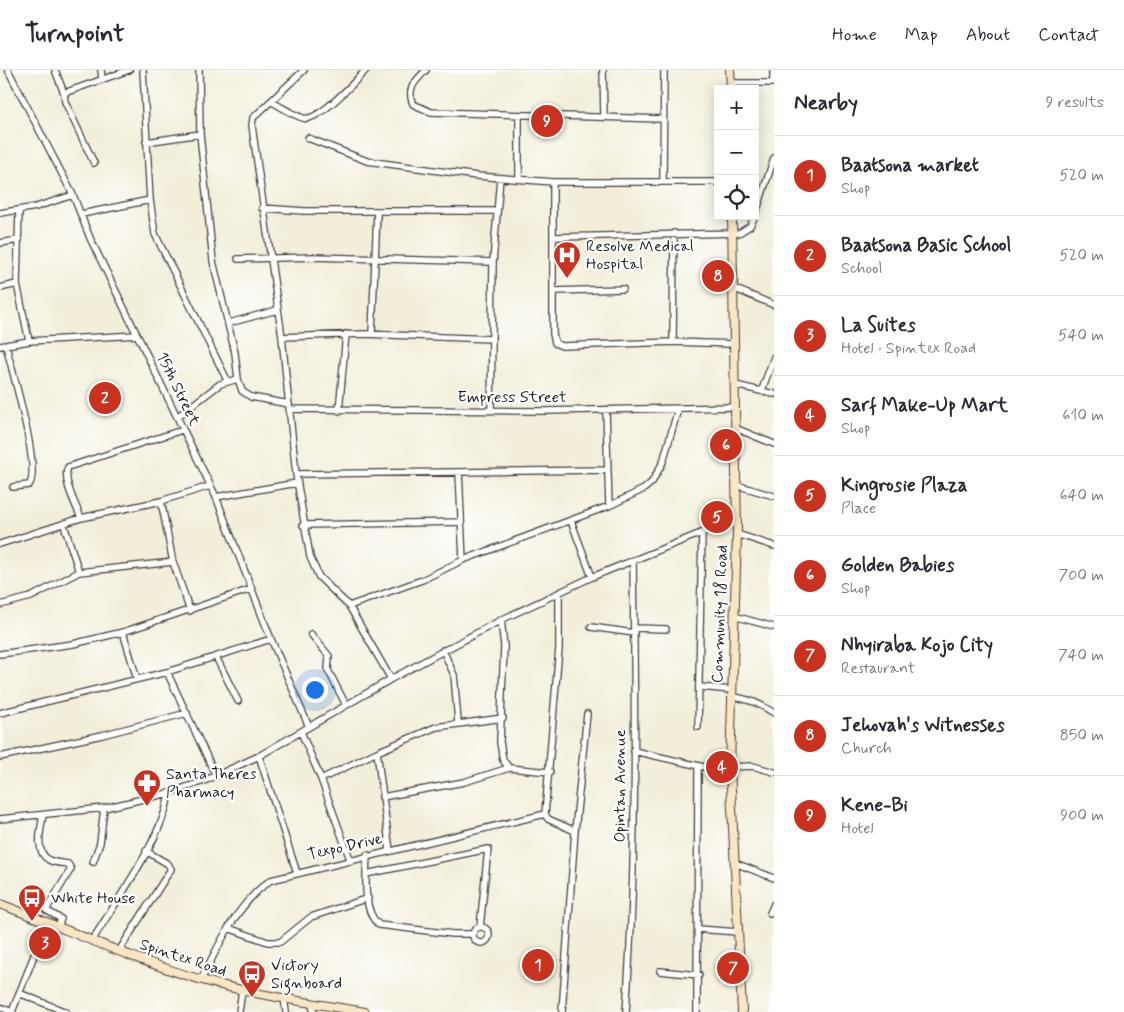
<!DOCTYPE html>
<meta charset="utf-8">
<style>
:root{--surface:#fff;--page:#f2f2f3;--text:#2b2b33;--muted:#7c7c81;--line:#e1e1e2;--accent:#c8321e}
body{margin:0;font-family:Mynerve,sans-serif;background:var(--page);color:var(--text)}
.controls{position:absolute;right:15px;top:15px;display:grid;overflow:hidden;border-radius:0px;box-shadow:0 2px 12px #0003}
.controls button{width:45px;height:45px;display:grid;place-items:center;padding:0;border:0;border-bottom:1px solid var(--line);background:var(--surface);color:var(--text);font:25px sans-serif}
.you{position:absolute;left:314px;top:619px;width:18px;height:18px;margin:-12px;border:4px solid #fff;border-radius:50%;background:#1a73e8;box-shadow:0 0 0 8px #1a73e833}
.badge{display:grid;place-items:center;width:32px;height:32px;border-radius:50%;background:var(--accent);color:#fff;font-size:16px;font-weight:700}
.pin{position:absolute;translate:-50% -50%;border:2px solid #fff;box-shadow:0 1px 5px #0006}
.list{margin:0;padding:0;list-style:none}
h2{display:flex;justify-content:space-between;align-items:center;height:65px;margin:0;padding:0 20px;font-size:21px}
h2 small{font-size:16px;font-weight:400;color:var(--muted)}
.list li{display:grid;grid-template-columns:32px 1fr auto;gap:15px;align-items:center;box-sizing:border-box;height:80px;padding:0 20px;border-top:1px solid var(--line)}
.list b{display:block;font-size:19px;white-space:nowrap}
.list p{margin:0;font-size:16px;white-space:nowrap;color:var(--muted)}
.list em{font-size:16px;font-style:normal;color:var(--muted)}
.icon{flex:none;width:28px;height:28px;fill:none;stroke:currentColor;stroke-width:2;stroke-linecap:round;stroke-linejoin:round}
.map{position:relative;flex:none;width:774px;height:942px;overflow:hidden}
header{display:flex;align-items:center;gap:30px;box-sizing:border-box;height:70px;padding:0 25px;background:var(--surface);border-bottom:1px solid var(--line)}
header strong{font-size:24px}
nav{display:flex;gap:28px;margin-inline-start:auto;font-size:18px}
main{display:flex}
aside{flex:1;background:var(--surface)}
.map>svg:first-child{display:block}
</style>
<header>
<strong>Turnpoint</strong>
<nav><a>Home</a><a>Map</a><a>About</a><a>Contact</a></nav>
</header>
<main>
<div class="map">
<svg width="774" height="942" viewBox="0 0 774 942">
<rect width="100%" height="100%" fill="#fff"/>
<filter id="ink" filterUnits="userSpaceOnUse"><feTurbulence type="fractalNoise" baseFrequency=".02" numOctaves="2"/><feDisplacementMap in="SourceGraphic" scale="10" xChannelSelector="R" yChannelSelector="G"/><feConvolveMatrix kernelMatrix="1 2 1 2 8 2 1 2 1" color-interpolation-filters="sRGB"/></filter>
<filter id="wash" filterUnits="userSpaceOnUse"><feTurbulence type="fractalNoise" baseFrequency=".0096" numOctaves="4" result="noise"/><feDisplacementMap in="SourceGraphic" scale="20" xChannelSelector="R" yChannelSelector="G"/><feGaussianBlur stdDeviation="1.12" result="paint"/><feColorMatrix in="noise" values="0 0 0 0 0 0 0 0 0 0 0 0 0 0 0 0 0 1.4 0 .05"/><feComposite in="paint" operator="in"/></filter>
<g filter="url(#wash)">
<rect width="100%" height="100%" fill="#f2eed9"/>
</g>
<g filter="url(#ink)">
<g fill="none" stroke-linecap="round" stroke-linejoin="round">
<g stroke="#3c3c38" stroke-width="8">
<path id="minor" d="M8,0L73,125L90,168L216,427L271,569L309,657
M55,0L64,23L129,0
M101,0L102,9
M143,0L150,130L155,164L227,310
M199,0L200,64L213,191L235,283L238,309L242,321L251,327L289,334
M304,0L253,48L252,56L282,267L296,404L310,487L319,507L349,536L391,609
M426,0C416,11 406,18 413,34L431,42L663,49
M603,0L604,46
M730,13H774
M773,13V0
M64,23L65,32L94,93
M272,32C282,37 293,45 303,48C318,53 355,11 366,0
M519,45V109
M308,68L367,91L477,106L553,112H718
M146,72L200,64
M663,111L664,0
M553,112V264L555,273L562,276L673,272L734,274
M262,138L304,141H496
M19,140L17,214L29,271
M0,143L36,137L73,125
M82,144L150,130
M755,146L774,88
M554,167L739,163L750,156L755,146
M0,173L19,170
M238,189L314,187L493,192
M0,218L17,214
M733,218L774,235
M554,221L623,219
M229,253L277,240
M372,264L377,142
M282,267L365,264L492,269
M673,272L674,163
M6,275C11,298 42,400 29,415L13,417
M0,276L29,271L137,265
M735,315L774,324
M762,320L774,287
M289,339L545,341L735,337
M491,340L493,192L500,108
M339,341L346,264
M606,341L609,436
M177,347L220,314L238,309
M735,358L774,374
M459,402L463,490
M296,404L607,400
M736,415L774,426
M216,427L297,413
M161,431L173,492L190,541
M81,448C76,435 62,410 68,397L182,360
M571,451L592,507
M64,455L79,502
M303,455L460,452
M737,464L774,476
M0,474L81,448L161,431L210,416
M559,523V578L545,744L548,749L575,761
M0,535L31,527L79,502L173,492
M349,536L422,510L463,490L609,436L644,419L652,412L663,392L678,339
M734,546L774,557
M501,550L504,576L500,672L503,690L509,698
M591,557L634,563
M634,558L666,559
M123,562L137,609
M311,564L329,586L328,600L346,635
M443,580L454,605L458,652
M0,584L73,574L123,562L251,519
M216,587L238,631
M167,602L216,706
M700,617L731,620
M731,627C748,628 760,634 774,643
M0,643L167,602L271,569
M698,657L702,463
M301,662L321,709L350,789
M634,681L730,703
M377,682L390,781
M259,686L297,803
M0,687L102,665L187,643
M730,697L753,696L774,702
M321,709L377,682L436,657L503,648
M382,727L464,712L509,698L550,702
M43,745C41,758 34,782 49,790C54,793 62,793 68,794L71,799L46,840L61,849L58,857
M0,749L104,738L169,723L204,711L259,686L391,609L501,550L592,507L736,449
M367,785C366,805 362,841 379,855L453,864H473
M93,792L100,773L104,738
M735,793L774,808
M366,804L488,779L480,857
M770,843L774,834
M473 865a8 8 0 1 1 16 0a8 8 0 1 1-16 0Z
M228,858L268,872H280L311,847L368,828
M698,859L738,862
M92,871C115,832 164,767 169,723
M119,881L171,799L168,794L146,781
M660,901L699,905
M201,910C219,875 237,833 271,810L545,744
M19,923L66,942
M284,928L286,942
M311,933L314,942
M0,937L12,942
M12,942L47,852
M239,942L242,920
M562,942L575,761L587,644
M626,942C637,792 635,641 633,490
M697,942L698,697"/>
</g>
<g stroke="#3c3c38" stroke-width="10">
<path id="secondary" d="M730,0L731,19
M732,146L737,464L730,697L742,942
M0,834C67,859 133,890 202,910C255,925 311,933 365,942"/>
</g>
<use href="#minor" stroke="#fff" stroke-width="5.5"/>
<use href="#secondary" stroke="#fbe6c4" stroke-width="8"/>
</g>
</g>
<defs>
<g id="hospital-pin" transform="scale(1.4375)"><path d="M0 17L-7.5 6A9.5 9.5 0 1 1 7.5 6Z" fill="#c8321e" stroke="#fff"/><path d="M-5-5h3v3.5h4V-5h3V5h-3V1.5h-4V5h-3Z" fill="#fff"/></g>
<g id="pharmacy-pin" transform="scale(1.4375)"><path d="M0 17L-7.5 6A9.5 9.5 0 1 1 7.5 6Z" fill="#c8321e" stroke="#fff"/><path d="M-2-6h4v4h4v4h-4v4h-4v-4h-4v-4h4Z" fill="#fff"/></g>
<g id="bus-pin" transform="scale(1.4375)"><path d="M0 17L-7.5 6A9.5 9.5 0 1 1 7.5 6Z" fill="#c8321e" stroke="#fff"/><path d="M-5-6H5V4H4V6H2V4H-2V6H-4V4H-5ZM-3.5-4V0h7V-4ZM-3.5 1.2v1.5H-2V1.2ZM2 1.2v1.5H3.5V1.2Z" fill="#fff"/></g>
</defs>
<g fill-rule="evenodd">
<use href="#hospital-pin" x="567" y="185"/>
<use href="#pharmacy-pin" x="147" y="713"/>
<use href="#bus-pin" x="32" y="828"/>
<use href="#bus-pin" x="252" y="904"/>
</g>
<g text-anchor="middle" dominant-baseline="central" stroke-width="4.5" stroke-linejoin="round" paint-order="stroke">
<g font-size="16" fill="#1c1c1c" stroke="#fff" text-anchor="start">
<text x="586" y="176">Resolve Medical<tspan x="586" dy="18">Hospital</tspan></text>
<text x="166" y="704">Santa Theres<tspan x="166" dy="18">Pharmacy</tspan></text>
<text x="51" y="828">White House</text>
<text x="271" y="895">Victory<tspan x="271" dy="18">Signboard</tspan></text>
</g>
<g font-size="16" fill="#1c1c1c" stroke="#fff">
<text transform="translate(178 319) rotate(64)">15th Street</text>
<text x="512" y="327">Empress Street</text>
<text transform="translate(720 544) rotate(-88)">Community 18 Road</text>
<text transform="translate(620 716) rotate(-90)">Opintan Avenue</text>
<text transform="translate(345 777) rotate(-13)">Texpo Drive</text>
<text transform="translate(183 888) rotate(18)">Spintex Road</text>
</g>
</g>
</svg>
<div class="controls">
<button>+</button>
<button>−</button>
<button><svg class="icon" aria-label="locate" viewBox="0 0 24 24"><circle cx="12" cy="12" r="6"/><path d="M12 2v4M12 18v4M2 12h4M18 12h4"/></svg></button>
</div>
<div class="you"></div>
<div class="pin badge" style="left:538px;top:895px">1</div>
<div class="pin badge" style="left:105px;top:328px">2</div>
<div class="pin badge" style="left:45px;top:873px">3</div>
<div class="pin badge" style="left:722px;top:697px">4</div>
<div class="pin badge" style="left:717px;top:447px">5</div>
<div class="pin badge" style="left:726px;top:375px">6</div>
<div class="pin badge" style="left:733px;top:898px">7</div>
<div class="pin badge" style="left:718px;top:206px">8</div>
<div class="pin badge" style="left:547px;top:51px">9</div>
</div>
<aside>
<h2>Nearby<small>9 results</small></h2>
<ul class="list">
<li><span class="badge">1</span><div><b>Baatsona market</b><p>Shop</p></div><em>520 m</em></li>
<li><span class="badge">2</span><div><b>Baatsona Basic School</b><p>School</p></div><em>520 m</em></li>
<li><span class="badge">3</span><div><b>La Suites</b><p>Hotel · Spintex Road</p></div><em>540 m</em></li>
<li><span class="badge">4</span><div><b>Sarf Make-Up Mart</b><p>Shop</p></div><em>610 m</em></li>
<li><span class="badge">5</span><div><b>Kingrosie Plaza</b><p>Place</p></div><em>640 m</em></li>
<li><span class="badge">6</span><div><b>Golden Babies</b><p>Shop</p></div><em>700 m</em></li>
<li><span class="badge">7</span><div><b>Nhyiraba Kojo City</b><p>Restaurant</p></div><em>740 m</em></li>
<li><span class="badge">8</span><div><b>Jehovah's Witnesses</b><p>Church</p></div><em>850 m</em></li>
<li><span class="badge">9</span><div><b>Kene-Bi</b><p>Hotel</p></div><em>900 m</em></li>
</ul>
</aside>
</main>
